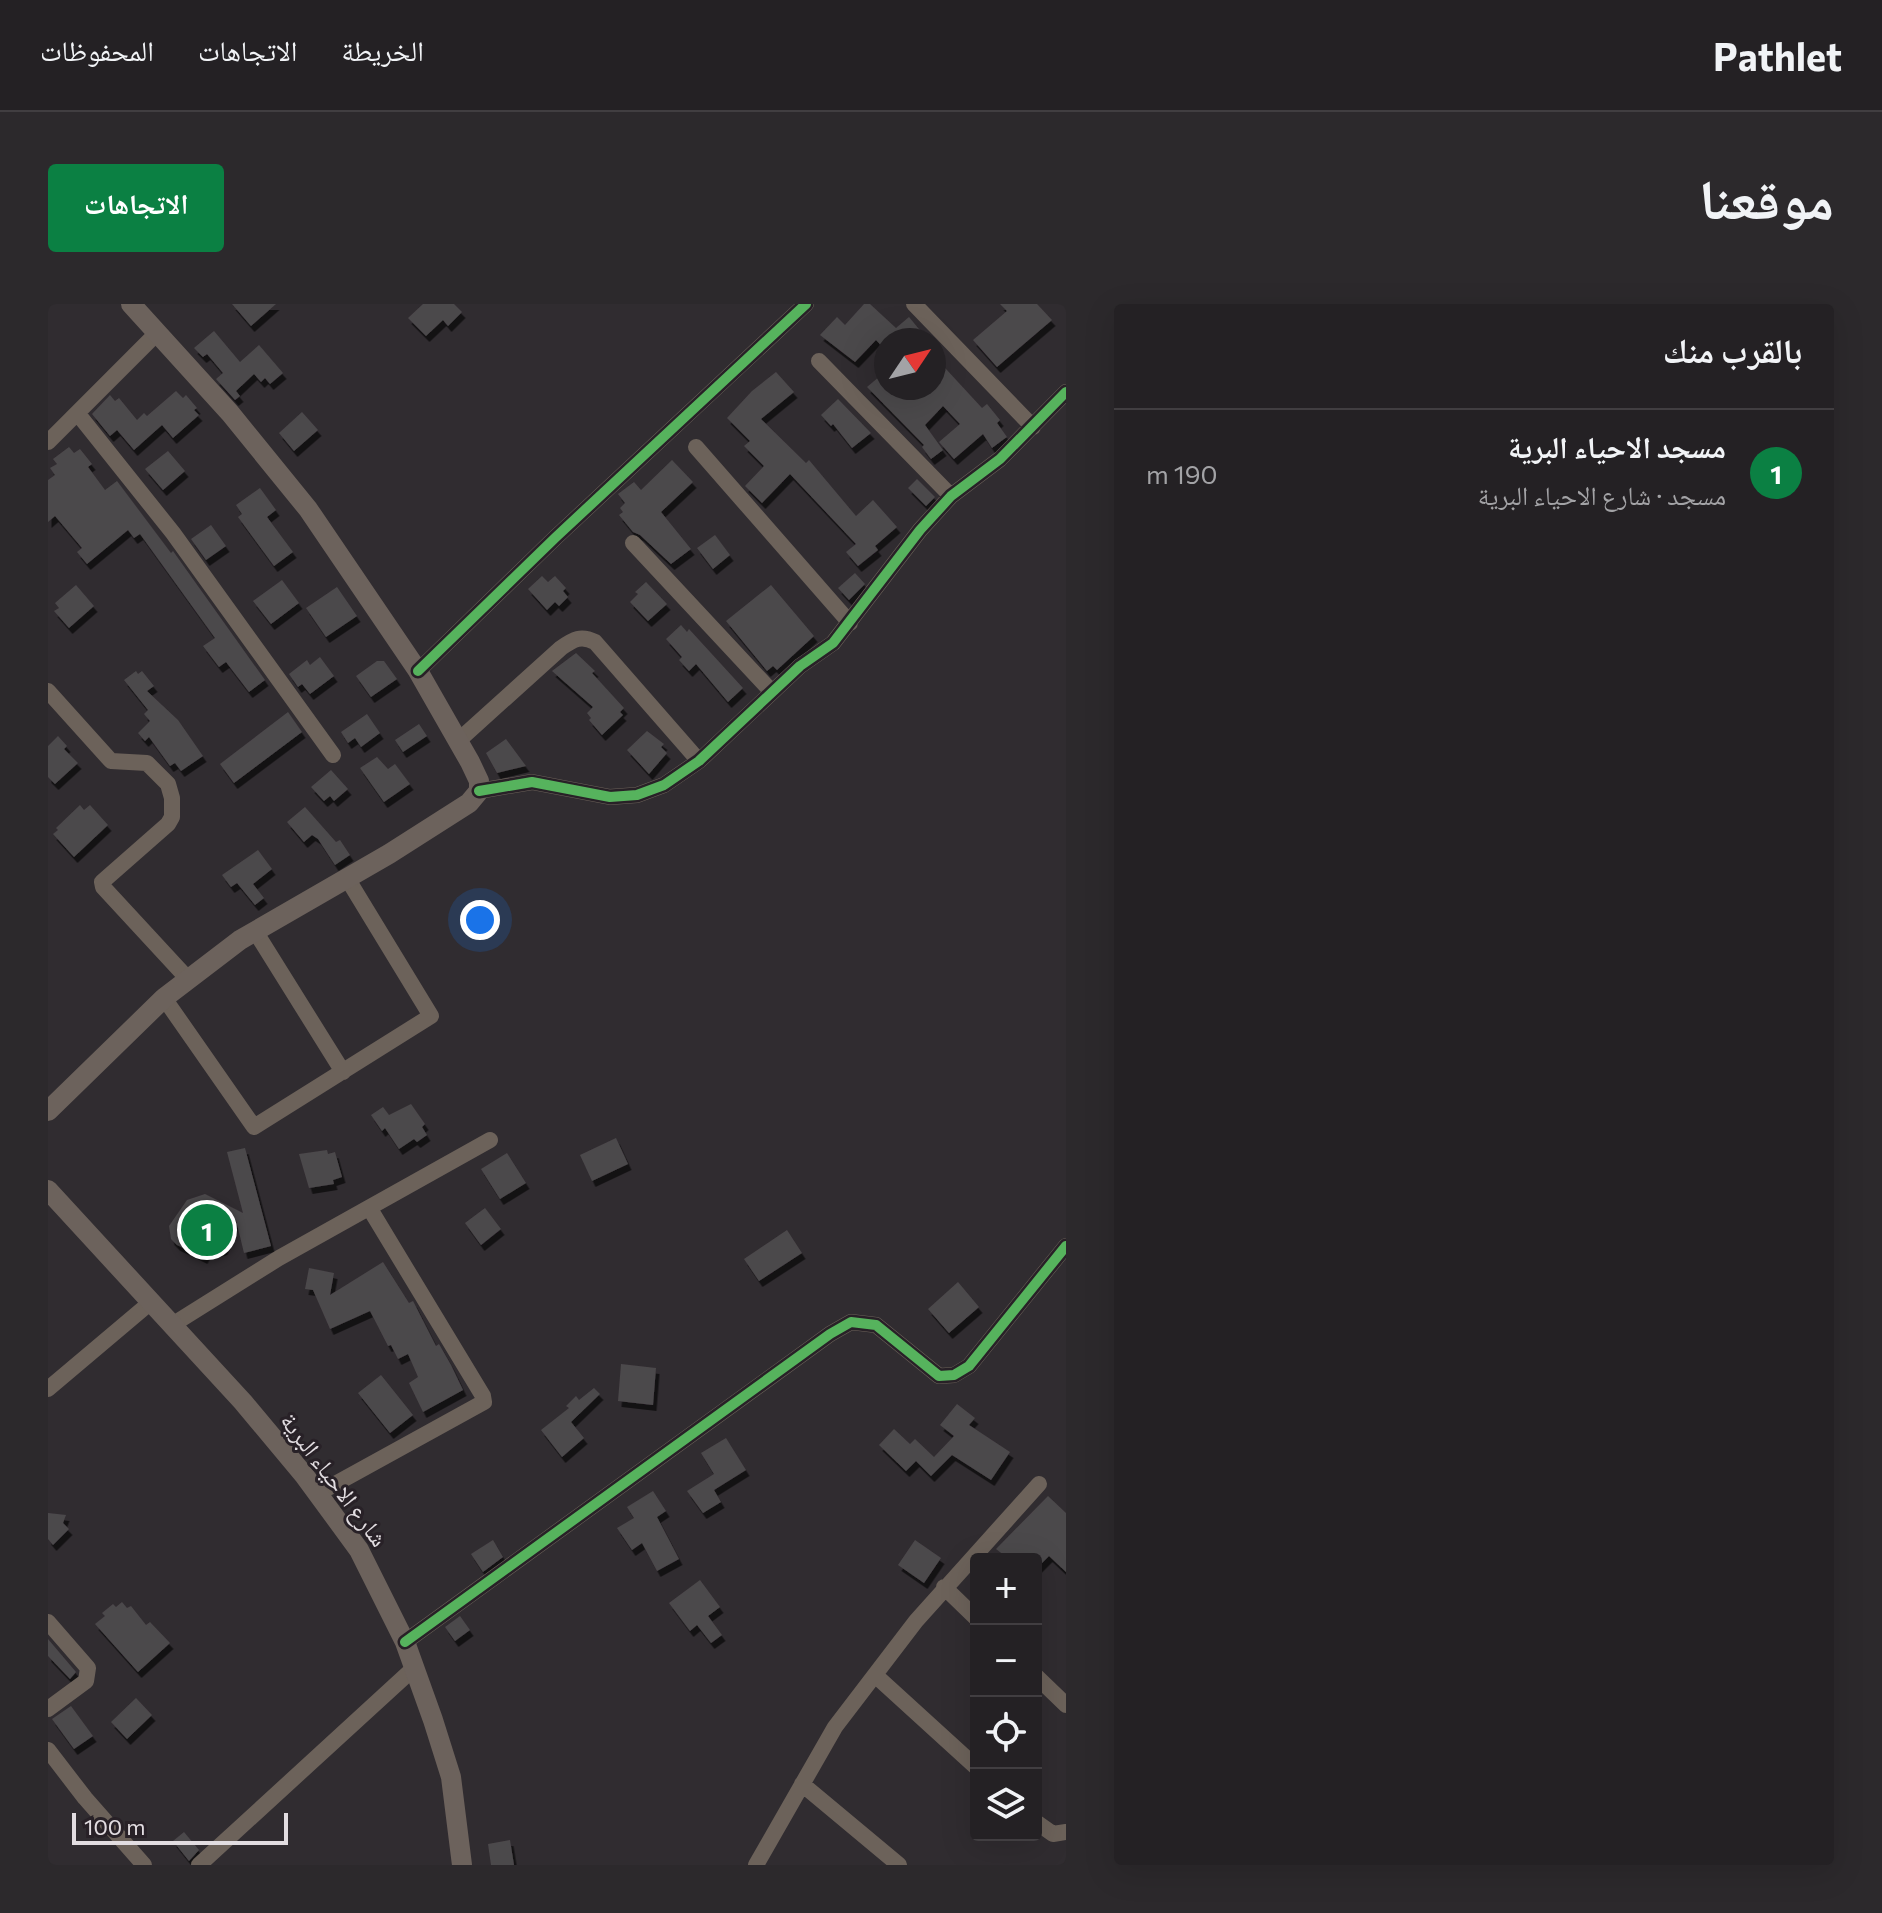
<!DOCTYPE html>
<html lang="ar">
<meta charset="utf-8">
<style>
:root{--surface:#242124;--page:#2c292c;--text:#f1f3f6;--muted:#a3a3a6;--line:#413e41;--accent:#0b8043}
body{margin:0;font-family:Commissioner,"Noto Naskh Arabic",sans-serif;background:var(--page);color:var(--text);direction:rtl}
.controls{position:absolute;right:24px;bottom:24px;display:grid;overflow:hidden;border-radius:8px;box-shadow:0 8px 32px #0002}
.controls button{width:72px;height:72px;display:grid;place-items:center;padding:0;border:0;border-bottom:2px solid var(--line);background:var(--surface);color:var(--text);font:40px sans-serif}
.compass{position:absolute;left:826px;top:24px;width:72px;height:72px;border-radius:50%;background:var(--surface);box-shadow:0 8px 32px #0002;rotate:55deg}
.scale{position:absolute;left:24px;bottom:20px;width:216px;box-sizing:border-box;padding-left:8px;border:4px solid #e2dde1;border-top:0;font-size:22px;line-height:28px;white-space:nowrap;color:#e2dde1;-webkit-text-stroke:6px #282127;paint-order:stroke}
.you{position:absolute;left:432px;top:616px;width:28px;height:28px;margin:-20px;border:6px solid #fff;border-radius:50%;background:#1a73e8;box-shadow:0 0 0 12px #1a73e833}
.badge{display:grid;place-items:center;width:52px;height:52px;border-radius:50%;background:var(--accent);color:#fff;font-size:26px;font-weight:700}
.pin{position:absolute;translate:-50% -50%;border:4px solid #fff;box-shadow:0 2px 8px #0006}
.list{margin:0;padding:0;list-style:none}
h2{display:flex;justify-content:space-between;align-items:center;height:104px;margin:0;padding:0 32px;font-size:34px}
h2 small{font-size:26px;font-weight:400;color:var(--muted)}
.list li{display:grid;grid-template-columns:52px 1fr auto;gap:24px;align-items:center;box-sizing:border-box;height:128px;padding:0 32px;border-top:2px solid var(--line)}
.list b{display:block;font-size:30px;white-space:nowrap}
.list p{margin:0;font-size:26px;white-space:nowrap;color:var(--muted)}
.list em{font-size:26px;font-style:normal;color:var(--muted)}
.icon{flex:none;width:44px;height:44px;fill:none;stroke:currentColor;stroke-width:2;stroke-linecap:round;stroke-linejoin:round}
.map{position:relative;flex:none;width:1018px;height:1561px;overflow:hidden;direction:ltr;border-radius:8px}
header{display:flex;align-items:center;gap:48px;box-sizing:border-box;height:112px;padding:0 40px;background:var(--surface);border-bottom:2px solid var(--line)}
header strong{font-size:38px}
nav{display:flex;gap:44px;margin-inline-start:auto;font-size:28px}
.intro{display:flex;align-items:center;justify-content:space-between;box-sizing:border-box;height:192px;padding:0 48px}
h1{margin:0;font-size:56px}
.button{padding:20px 36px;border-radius:8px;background:var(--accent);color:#fff;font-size:28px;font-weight:700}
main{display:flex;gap:48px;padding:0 48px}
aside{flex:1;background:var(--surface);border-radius:8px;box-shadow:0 8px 32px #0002}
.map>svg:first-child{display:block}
</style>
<header>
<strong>Pathlet</strong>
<nav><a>الخريطة</a><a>الاتجاهات</a><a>المحفوظات</a></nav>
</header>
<div class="intro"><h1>موقعنا</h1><a class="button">الاتجاهات</a></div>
<main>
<aside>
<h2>بالقرب منك<small></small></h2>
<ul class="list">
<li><span class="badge">1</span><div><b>مسجد الاحياء البرية</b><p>مسجد · شارع الاحياء البرية</p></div><em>190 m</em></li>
</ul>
</aside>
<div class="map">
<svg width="1018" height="1561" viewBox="0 0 1018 1561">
<defs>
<filter id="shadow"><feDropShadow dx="3.5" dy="6" stdDeviation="0" flood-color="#0009"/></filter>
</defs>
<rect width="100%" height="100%" fill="#302c30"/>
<path fill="#4c484b" filter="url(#shadow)" d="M184,0H228L203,22Z
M375,0H406L414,8L400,22L395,16L378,32L360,14Z
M816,0H822L848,24L861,13L880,36H838V47L828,36L807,58L772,31L789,13L797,21Z
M952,0H989L1004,16L949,63L925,36L959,7Z
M166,27L192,58L211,41L235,69L222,80L217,74L213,78L206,70L188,87L192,92L187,96L168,75L175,69L159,50L155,53L146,44Z
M886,52L934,104L939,100L952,116L949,119L959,133L956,135L944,144L935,130L906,155L891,138L912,120L895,102L877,121L895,146L883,155L874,143L876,141L819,83L838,67V84H886Z
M728,68L746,88L713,115L758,159L761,156L808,212L825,196L849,223L827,242L830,246L810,262L798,248L808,240L742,170L714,199L697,182L716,162L696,142L702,137L679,114L704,87Z
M128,87L135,94L138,91L149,104L146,106L151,111L125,134L114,121L86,146L69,126L62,132L44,110L62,91L67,97L71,94L89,116L96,109L99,112Z
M790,95L823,129L804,144L785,120L783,122L773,111Z
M254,108L270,126L246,147L231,129Z
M21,143L26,149L32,145L44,160L40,163L57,186L69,177L123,249L125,247L217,376L201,388L178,358L171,363L155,342L167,334L92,230L86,234L80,226L39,260L29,248L34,244L7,212L0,218V176L7,171L2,164L9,160L5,155Z
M120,147L137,167L115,186L97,165Z
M624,156L645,178L613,208L643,245L623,260L592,231L585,228L571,211L575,208L572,204L577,199L570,190L586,178L593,186Z
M869,175L887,193L878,202L860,184Z
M212,184L228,206L219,213L245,248L226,262L190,213L194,210L188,201Z
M163,221L178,242L158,256L143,235Z
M667,231L682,251L665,265L649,244Z
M807,269L817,280L801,296L790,284Z
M494,272L500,278L507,272L518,284L515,287L520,293L511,302L507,298L499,306L480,285Z
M234,276L251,299L223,320L205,297Z
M598,278L619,300L600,317L582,298L590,290L587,288Z
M28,281L46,302L21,324L6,307L11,304L7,299Z
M723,281L766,332L729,366L725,362L719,367L678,317Z
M289,283L309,312L278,333L258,304Z
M633,321L639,328L641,325L695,384L680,398L648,360L641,367L631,356L634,353L618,335Z
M528,349L547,367L544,369L576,404L572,408L575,411L554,431L541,416L543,414L539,409L545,403L504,367Z
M272,353L286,372L262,390L254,380L250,383L241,370L259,356L262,361Z
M329,357H336L349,375L323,393L308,372Z
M88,367L90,370L94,367L106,382L99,387L130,416L155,452L133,467L127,459L122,462L101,433L97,437L90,429L102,417L96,410L100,406L76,376Z
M240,408L254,428L186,479L172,460Z
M319,410L332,429L313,443L307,434L300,439L293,428Z
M371,420L379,432L355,448L347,436Z
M599,427L616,440L613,443L619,449L601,470L579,446Z
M10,432L19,442L16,445L30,459L7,480L0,473V442Z
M458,435L478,462L449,469L438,449Z
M329,453L340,465L347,460L362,480L336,498L312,464Z
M283,466L300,485L286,497L282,492L276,497L263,483Z
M32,501L36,506L42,501L60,521L26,553L5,530L10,526L8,524Z
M257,503L288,538L292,536L302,551L287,561L270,535L264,531L256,538L239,518Z
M210,546L224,565L205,580L216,594L207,601L189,579L183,583L174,571Z
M363,800L377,820L374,823L379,831L369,838L366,835L351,845L337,824L334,827L323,811L335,803L341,811Z
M568,834L580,860L544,877L532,851Z
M197,844L223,942L196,949L188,916L176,945L158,950L156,954L129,941L123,935L121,922L139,896L157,890L195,909L179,848Z
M279,846L280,850L287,848L294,873L285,876L286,880L261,884L251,850Z
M459,849L478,879L452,895L433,865Z
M437,904L453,925L433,941L417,919Z
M739,926L754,949L711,977L696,955Z
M335,958L361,999L365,997L388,1042L391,1040L403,1061L415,1086L375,1108L361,1079L370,1073L360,1050L350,1055L343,1041L340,1042L322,1007L282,1025L265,986L257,985L261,964L286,969L282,991Z
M910,978L931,1003L901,1029L880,1005Z
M573,1060L608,1064L605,1101L570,1097Z
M333,1071L365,1111L342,1129L310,1089Z
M546,1084L552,1090L523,1118L536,1134L514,1153L493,1126L521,1104L518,1102L528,1092L531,1096Z
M909,1100L927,1114L921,1121L962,1148L943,1176L904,1151L883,1172L868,1157L858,1167L831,1141L846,1125L862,1140L867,1135L886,1153L906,1132L892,1121Z
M678,1134L698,1166L666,1186L673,1198L655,1209L639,1187L666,1170L653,1149Z
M605,1187L618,1207L609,1213L631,1255L609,1267L594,1239L584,1246L569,1224L586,1214L579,1203Z
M1000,1192L1018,1209V1268L1001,1252L988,1265V1255H961L948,1245Z
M0,1209L18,1211L15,1219L21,1225L5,1241L0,1235Z
M445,1236L455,1253L435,1268L423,1250Z
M867,1236L893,1254L876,1279L850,1261Z
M652,1276L672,1303L660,1312L674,1331L663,1339L649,1321L642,1327L621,1299Z
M74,1298L79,1304L83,1302L98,1321L102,1318L122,1339L90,1368L47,1320L57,1312L54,1309L65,1300L68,1303Z
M412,1312L422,1326L407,1337L397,1323Z
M0,1335L28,1368L22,1375L0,1352Z
M88,1394L104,1411L79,1435L63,1418Z
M23,1402L45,1432L26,1445L4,1415Z
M136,1528L151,1546L141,1557L125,1537Z
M462,1536L466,1561H443L440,1540Z"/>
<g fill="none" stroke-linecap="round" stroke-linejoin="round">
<path stroke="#6c625a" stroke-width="16" d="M866,0L985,123
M771,57L903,192
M30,110L125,229L285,451
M0,138L109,29
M648,143L802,319
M585,239L724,388
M370,367L508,233L758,0
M0,387L63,457L99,459L120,480L124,494V513L120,520L54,578L55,583L140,675
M410,437L513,344C526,335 533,331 547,338L651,457
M431,487L484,478L562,493L589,491L616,481L651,457L752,362L785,339L872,226L903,192L952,155L1018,88
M207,627L295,768
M116,694L206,823L383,712L299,574
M124,1021L231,954L442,836
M0,1085L103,998
M269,1190L436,1098L435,1092L322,905
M896,1283L928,1314
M0,1318L40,1364L38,1377L0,1405
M357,1338L782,1030L803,1018L828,1021L891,1072L906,1071L921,1062L1018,942
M827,1371L928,1463
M988,1372L1018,1401
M0,1446L37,1494L96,1561
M754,1480L851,1561
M988,1518L1005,1530L1018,1528
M151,1561L366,1364
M708,1561L787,1423L868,1317L991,1180"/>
<path stroke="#6c625c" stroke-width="20" d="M0,807L116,694L192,636L341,550L421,499L431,487V477L422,458L370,367L260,205L182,109L83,0
M0,886L195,1098L256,1171L311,1246L357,1338L385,1416L403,1473L414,1561"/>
<g stroke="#282127" stroke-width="15">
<path id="cycleway" d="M370,367L508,233L758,0
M431,487L484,478L562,493L589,491L616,481L651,457L752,362L785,339L872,226L903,192L952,155L1018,88
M357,1338L782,1030L803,1018L828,1021L891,1072L906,1071L921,1062L1018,942"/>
</g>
<use href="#cycleway" stroke="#56b35d" stroke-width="10"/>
</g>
<g text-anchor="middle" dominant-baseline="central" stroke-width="6" stroke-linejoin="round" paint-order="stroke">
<g font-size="24" fill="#e2dde1" stroke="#282127">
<text transform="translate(287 1175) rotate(53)">شارع الاحياء البرية</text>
</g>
</g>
</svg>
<div class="controls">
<button>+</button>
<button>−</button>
<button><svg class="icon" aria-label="locate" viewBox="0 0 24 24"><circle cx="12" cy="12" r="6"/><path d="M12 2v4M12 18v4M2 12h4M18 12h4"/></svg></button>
<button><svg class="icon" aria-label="layers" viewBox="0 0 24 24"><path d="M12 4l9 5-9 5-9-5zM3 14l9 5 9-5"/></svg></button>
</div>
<svg class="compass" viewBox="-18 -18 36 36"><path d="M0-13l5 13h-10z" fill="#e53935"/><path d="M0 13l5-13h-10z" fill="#a3a3a6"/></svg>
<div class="scale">100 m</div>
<div class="you"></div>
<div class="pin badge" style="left:159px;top:926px">1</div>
</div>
</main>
